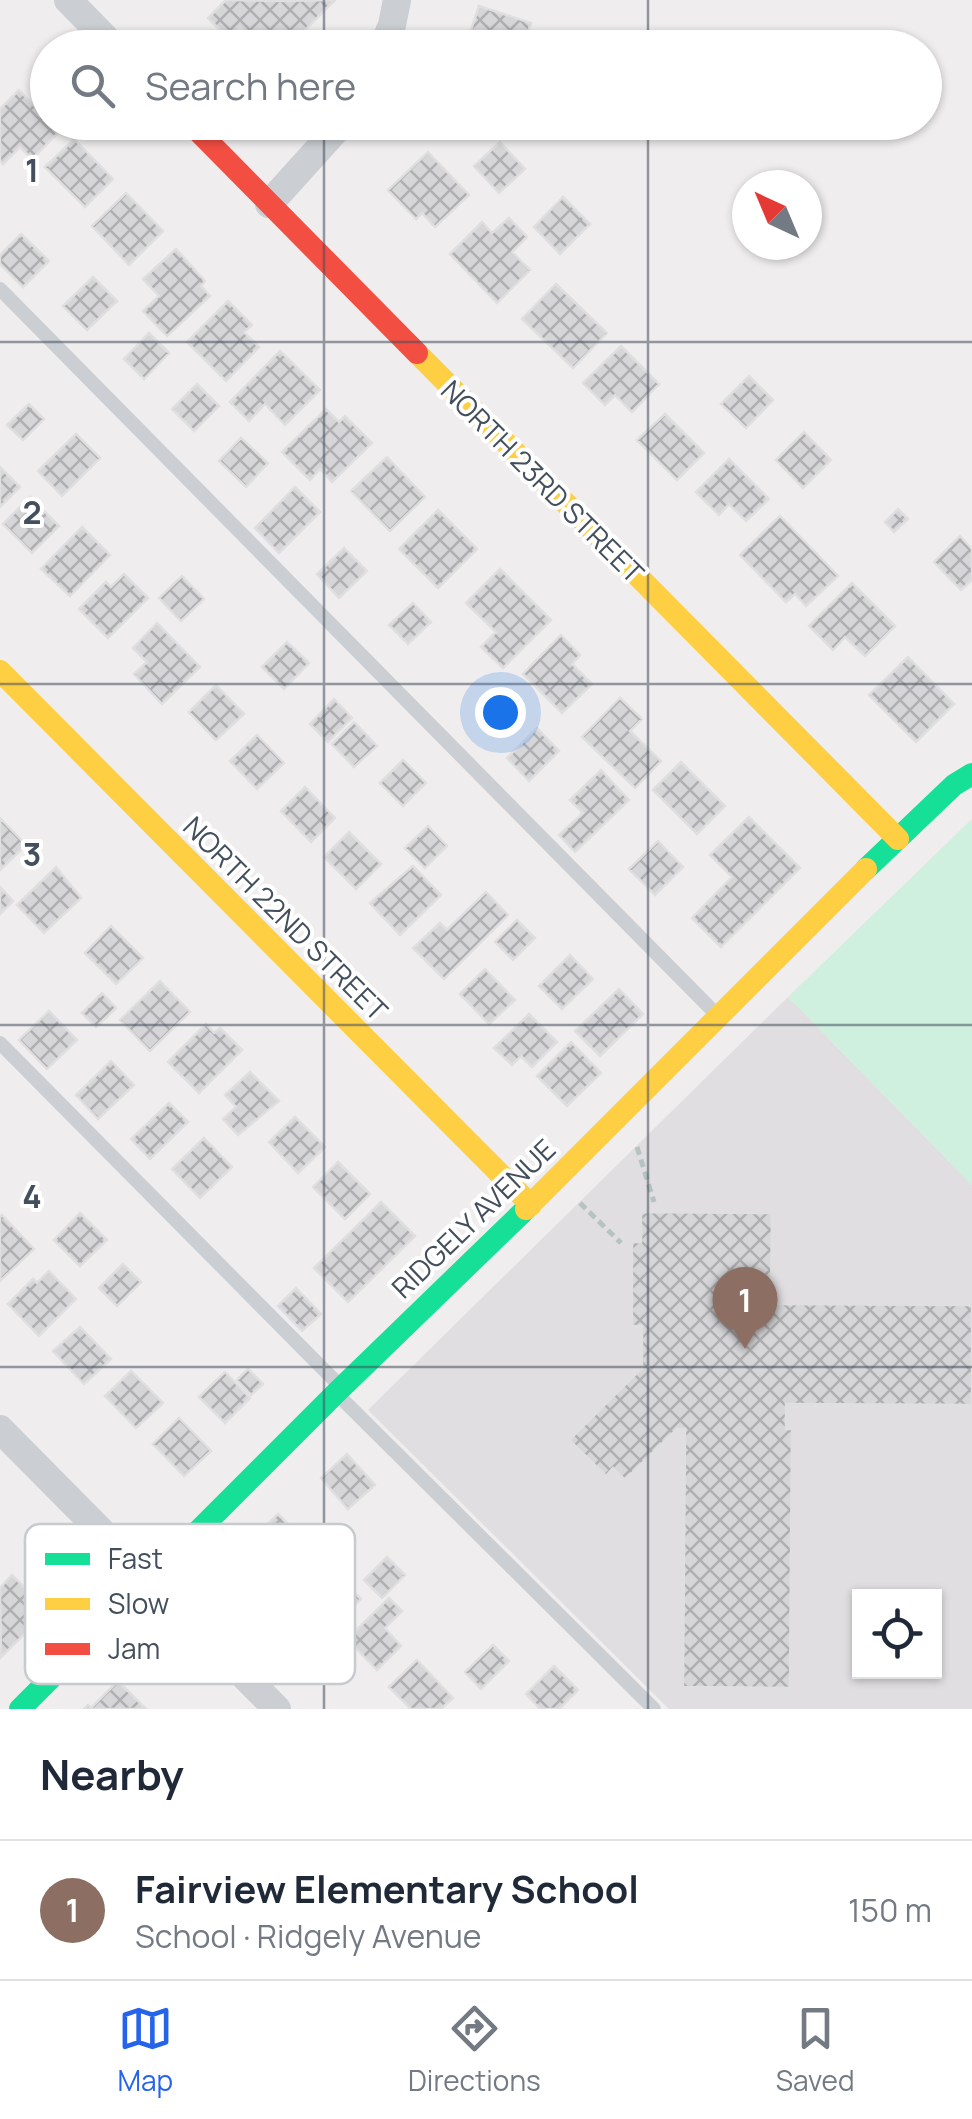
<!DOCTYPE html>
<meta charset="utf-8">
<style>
:root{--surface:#fff;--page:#f6f6f7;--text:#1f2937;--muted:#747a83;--line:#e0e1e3;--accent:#2563eb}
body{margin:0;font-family:Manrope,sans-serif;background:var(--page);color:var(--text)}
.controls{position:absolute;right:30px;bottom:30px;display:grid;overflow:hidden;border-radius:0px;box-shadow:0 2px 8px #0004}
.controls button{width:90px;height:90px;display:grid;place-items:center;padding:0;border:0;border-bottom:2px solid var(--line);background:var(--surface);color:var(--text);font:50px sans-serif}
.compass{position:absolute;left:732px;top:170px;width:90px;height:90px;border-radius:50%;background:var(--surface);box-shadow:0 2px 8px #0004;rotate:316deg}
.you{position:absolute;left:500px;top:712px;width:35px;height:35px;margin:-25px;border:8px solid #fff;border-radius:50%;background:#1a73e8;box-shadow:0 0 0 15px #1a73e833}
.badge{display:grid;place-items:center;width:65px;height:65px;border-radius:50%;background:var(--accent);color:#fff;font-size:32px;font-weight:700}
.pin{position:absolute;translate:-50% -82px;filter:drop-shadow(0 2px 5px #0008)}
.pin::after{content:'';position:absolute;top:52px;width:35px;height:30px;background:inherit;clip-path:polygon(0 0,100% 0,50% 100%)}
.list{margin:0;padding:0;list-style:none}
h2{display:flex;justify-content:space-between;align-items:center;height:130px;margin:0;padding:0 40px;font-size:42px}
h2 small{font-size:32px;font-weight:400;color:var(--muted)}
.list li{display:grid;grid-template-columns:65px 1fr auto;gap:30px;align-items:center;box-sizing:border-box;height:140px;padding:0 40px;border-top:2px solid var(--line)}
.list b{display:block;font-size:38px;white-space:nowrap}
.list p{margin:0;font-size:32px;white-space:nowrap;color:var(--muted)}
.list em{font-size:32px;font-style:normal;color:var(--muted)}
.icon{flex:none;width:55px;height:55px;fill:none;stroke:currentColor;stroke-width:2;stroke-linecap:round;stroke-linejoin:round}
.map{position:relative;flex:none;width:972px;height:1709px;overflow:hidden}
.search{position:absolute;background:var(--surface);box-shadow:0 2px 8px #0004;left:30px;right:30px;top:30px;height:110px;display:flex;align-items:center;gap:25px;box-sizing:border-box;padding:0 35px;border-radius:55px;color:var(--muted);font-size:38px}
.sheet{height:270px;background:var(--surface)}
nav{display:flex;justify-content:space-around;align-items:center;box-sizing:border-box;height:140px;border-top:2px solid var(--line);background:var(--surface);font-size:28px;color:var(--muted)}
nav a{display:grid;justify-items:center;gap:5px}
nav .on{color:var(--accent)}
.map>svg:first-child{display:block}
</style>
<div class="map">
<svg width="972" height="1709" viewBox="0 0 972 1709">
<defs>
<pattern id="building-cross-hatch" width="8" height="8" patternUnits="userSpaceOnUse" patternTransform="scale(2.5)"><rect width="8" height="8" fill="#d6d5d7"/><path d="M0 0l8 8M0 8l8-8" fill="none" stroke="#afafb2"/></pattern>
</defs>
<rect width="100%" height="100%" fill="#efeded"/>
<path fill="#e0dee0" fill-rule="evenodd" d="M788,997L972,1185V1709H669L368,1410ZM860,1596H934V1672H860Z"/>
<path fill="#cff0de" d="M972,819V1185L788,997Z"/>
<path fill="url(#building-cross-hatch)" stroke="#e0dfe0" stroke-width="2.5" d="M226,0L280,1L335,0L287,48H261L240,27L228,38L208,18Z
M479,6L531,23L522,48H465Z
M19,90L59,132L32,159L20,147L3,164L0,160V109Z
M74,139L113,179L85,207L45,167Z
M500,142L525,169L499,193L474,166Z
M428,152L469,195L435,227L422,213L416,219L388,190Z
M126,193L163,231L129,265L92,226Z
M563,197L590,224L560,254L534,227Z
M509,218L527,237L512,252L530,270L497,303L450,254L482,222L492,233Z
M21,234L49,261L23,287L0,264V255Z
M176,249L205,281L201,286L210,296L167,336L143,311L159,296L143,279Z
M93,277L117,301L87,330L63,306Z
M556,284L607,333L573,368L522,319Z
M228,301L252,325L244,332L259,347L226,381L187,342Z
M149,333L169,353L144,379L124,359Z
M621,346L659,384L632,412L615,395L605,405L583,383Z
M280,351L320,390L285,425L265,404L249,421L230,402Z
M749,376L773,400L746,428L721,404Z
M197,384L219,406L194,431L172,409Z
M29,404L44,419L23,440L7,425Z
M326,409L339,422L345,416L372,443L332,482L320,469L310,480L282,452Z
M665,414L704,453L677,480L637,440Z
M804,432L831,460L803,488L776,460Z
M76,434L100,458L62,496L38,471Z
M241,438L268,463L246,487L219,461Z
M387,457L425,497L390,531L351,491Z
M729,459L769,499L746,521L729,504L719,515L696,492Z
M0,467L20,487L0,507Z
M295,487L320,512L279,553L255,528Z
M30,497L59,526L32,553L3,524Z
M898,509L908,519L894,532L885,522Z
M438,510L477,549L438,588L399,549Z
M780,516L838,576L806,606L795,594L786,602L740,555Z
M82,527L110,555L70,596L41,569Z
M960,536L972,549V580L961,590L934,562Z
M344,548L367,571L339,598L317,574Z
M500,569L551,620L503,668L481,647L496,632L466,603Z
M124,574L148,598L108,638L79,609L106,582L111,587Z
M182,576L204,599L181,621L159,598Z
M852,583L895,626L865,656L845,637L833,650L809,626Z
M413,603L431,622L408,644L389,625Z
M157,623L200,667L162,704L134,674L147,662L133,648Z
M561,635L580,655L572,664L592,684L562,713L523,674Z
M287,642L309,663L284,689L262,667Z
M908,657L954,704L916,742L869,695Z
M216,685L244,714L216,740L189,712Z
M620,698L642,719L630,731L661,761L635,788L582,737Z
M334,699L352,718L328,742L310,724Z
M354,722L377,746L354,767L332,744Z
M537,728L559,751L529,781L507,758Z
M257,735L284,763L257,789L230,761Z
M403,760L426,783L403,806L380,783Z
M681,762L725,806L697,834L653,790Z
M601,770L629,800L575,852L559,835L583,813L570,800Z
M305,787L335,818L311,842L281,811Z
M749,817L800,868L721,947L692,918L732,877L710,855Z
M0,818L26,845L0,870Z
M428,826L447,846L425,868L405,848Z
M349,832L381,864L356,889L324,857Z
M658,841L683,867L655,895L629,869Z
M413,866L441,895L400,935L370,903Z
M56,867L81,898L44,933L17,905Z
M0,887L13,901L0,914Z
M486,892L508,915L444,979L413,948L440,923L447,930Z
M517,920L535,938L513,960L495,942Z
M111,926L143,958L116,984L85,953Z
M570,955L593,979L562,1009L539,986Z
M485,969L515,1000L489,1024L460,994Z
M160,981L190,1012L150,1051L120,1020Z
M619,989L643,1014L600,1056L575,1031Z
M102,993L116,1008L96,1027L82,1013Z
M49,1011L77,1040L47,1069L19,1040Z
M529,1014L557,1042L532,1067L521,1056L512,1065L494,1048Z
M206,1024L214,1033L220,1028L242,1050L199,1093L168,1062Z
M571,1042L601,1073L567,1106L537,1076Z
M111,1061L134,1085L98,1119L76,1095Z
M250,1072L279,1101L238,1135L223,1119L236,1107L225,1095Z
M169,1103L188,1122L150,1159L131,1139Z
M295,1117L325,1147L298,1173L269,1142Z
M204,1138L232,1167L200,1198L172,1169Z
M338,1162L370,1194L345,1219L313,1187Z
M381,1202L415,1236L348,1302L314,1268Z
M641,1212L772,1213L771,1304L972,1305V1405L786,1404V1429H792L790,1688L683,1687L685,1429H677L625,1480L613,1468L606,1476L569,1440L642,1368V1326H632V1242H641Z
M80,1213L107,1240L80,1266L54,1240Z
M2,1215L34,1249L0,1281V1217Z
M123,1264L141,1282L117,1306L99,1288Z
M49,1271L76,1299L39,1336L8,1304L33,1279L37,1283Z
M296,1288L321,1314L302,1331L278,1306Z
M80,1327L111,1359L84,1384L53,1351Z
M248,1369L263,1384L251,1395L237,1380Z
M131,1371L163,1403L136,1428L105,1396Z
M225,1372L250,1398L225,1423L199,1397Z
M179,1418L211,1451L184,1476L153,1444Z
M347,1454L375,1485L348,1509L321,1478Z
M278,1514L301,1537L312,1526L327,1541L287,1580L250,1541Z
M387,1557L405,1575L382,1598L364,1580Z
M325,1563L361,1599L332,1628L296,1591Z
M12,1575L48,1611L1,1657L0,1588Z
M389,1598L402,1611L385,1628L401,1646L377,1670L347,1639Z
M493,1645L509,1661L481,1689L465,1672Z
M417,1660L453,1698L441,1709H411L389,1687Z
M554,1666L578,1690L559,1709H540L526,1694Z
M118,1681L146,1709H84L88,1705L91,1708Z"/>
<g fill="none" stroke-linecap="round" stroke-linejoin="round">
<path stroke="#b6c4c1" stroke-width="5" stroke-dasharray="8 5" stroke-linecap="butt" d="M637,1147L654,1202
M580,1203L621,1243"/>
<path stroke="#cbced2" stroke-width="14" d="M0,289L716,1014
M0,1043L341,1387
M337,1394L654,1709"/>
<path stroke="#cbced2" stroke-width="28" d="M68,0L115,48
M382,48L392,25L397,0
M269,204L343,122
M0,1429L277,1709"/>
<path stroke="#16e098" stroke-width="22" d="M866,869L954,785L972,774
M20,1709L336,1393L526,1209"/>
<path stroke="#ffcf43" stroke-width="22" d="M417,353L898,839
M0,671L531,1205
M526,1209L866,869"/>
<path stroke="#f24e42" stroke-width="22" d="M189,122L417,353"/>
</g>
<path fill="none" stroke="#434f5c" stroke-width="2.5" stroke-opacity="0.55" d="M324,0V48M648,0V48M324,122V1709M648,122V1709M0,342H972M0,684H972M0,1025H972M0,1367H972"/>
<g text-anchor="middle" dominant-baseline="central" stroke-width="8" stroke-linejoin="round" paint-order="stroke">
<g font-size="28" fill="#434f5c" stroke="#fff">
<text transform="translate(543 481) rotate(45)">NORTH 23RD STREET</text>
<text transform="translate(286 918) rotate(45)">NORTH 22ND STREET</text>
<text transform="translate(473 1218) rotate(-44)">RIDGELY AVENUE</text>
</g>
</g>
<rect x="25" y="1524" width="330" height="160" rx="15" fill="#fff" stroke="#c7cace" stroke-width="2.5"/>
<rect x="45" y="1553" width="45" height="12" fill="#16e098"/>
<rect x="45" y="1598" width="45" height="12" fill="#ffcf43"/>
<rect x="45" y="1643" width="45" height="12" fill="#f24e42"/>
<g font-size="28" fill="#434f5c">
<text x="108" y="1569">Fast</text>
<text x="108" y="1614">Slow</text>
<text x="108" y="1659">Jam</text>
</g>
<g font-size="32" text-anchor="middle" font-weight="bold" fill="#434f5c" stroke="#fff" stroke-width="8" stroke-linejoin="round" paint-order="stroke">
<text x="32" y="182">1</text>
<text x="32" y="524">2</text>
<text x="32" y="866">3</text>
<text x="32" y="1208">4</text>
</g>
</svg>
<div class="controls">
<button><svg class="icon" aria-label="locate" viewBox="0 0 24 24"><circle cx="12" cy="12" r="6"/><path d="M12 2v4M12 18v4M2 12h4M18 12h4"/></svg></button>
</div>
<svg class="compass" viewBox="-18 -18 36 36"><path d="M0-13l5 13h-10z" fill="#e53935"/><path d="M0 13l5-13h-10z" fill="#747a83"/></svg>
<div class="you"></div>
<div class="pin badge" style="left:745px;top:1349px;background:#8d6e63">1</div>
<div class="search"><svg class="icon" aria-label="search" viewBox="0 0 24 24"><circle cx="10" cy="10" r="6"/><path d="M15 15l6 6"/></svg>Search here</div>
</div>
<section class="sheet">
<h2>Nearby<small></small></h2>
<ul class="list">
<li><span class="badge" style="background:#8d6e63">1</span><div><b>Fairview Elementary School</b><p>School · Ridgely Avenue</p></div><em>150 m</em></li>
</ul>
</section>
<nav>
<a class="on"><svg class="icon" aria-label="map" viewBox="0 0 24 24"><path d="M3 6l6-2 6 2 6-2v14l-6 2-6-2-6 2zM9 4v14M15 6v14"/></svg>Map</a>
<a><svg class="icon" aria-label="directions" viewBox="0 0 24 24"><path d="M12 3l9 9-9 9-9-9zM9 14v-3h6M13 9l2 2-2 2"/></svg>Directions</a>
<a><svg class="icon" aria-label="saved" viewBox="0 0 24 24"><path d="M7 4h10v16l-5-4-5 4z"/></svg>Saved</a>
</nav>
